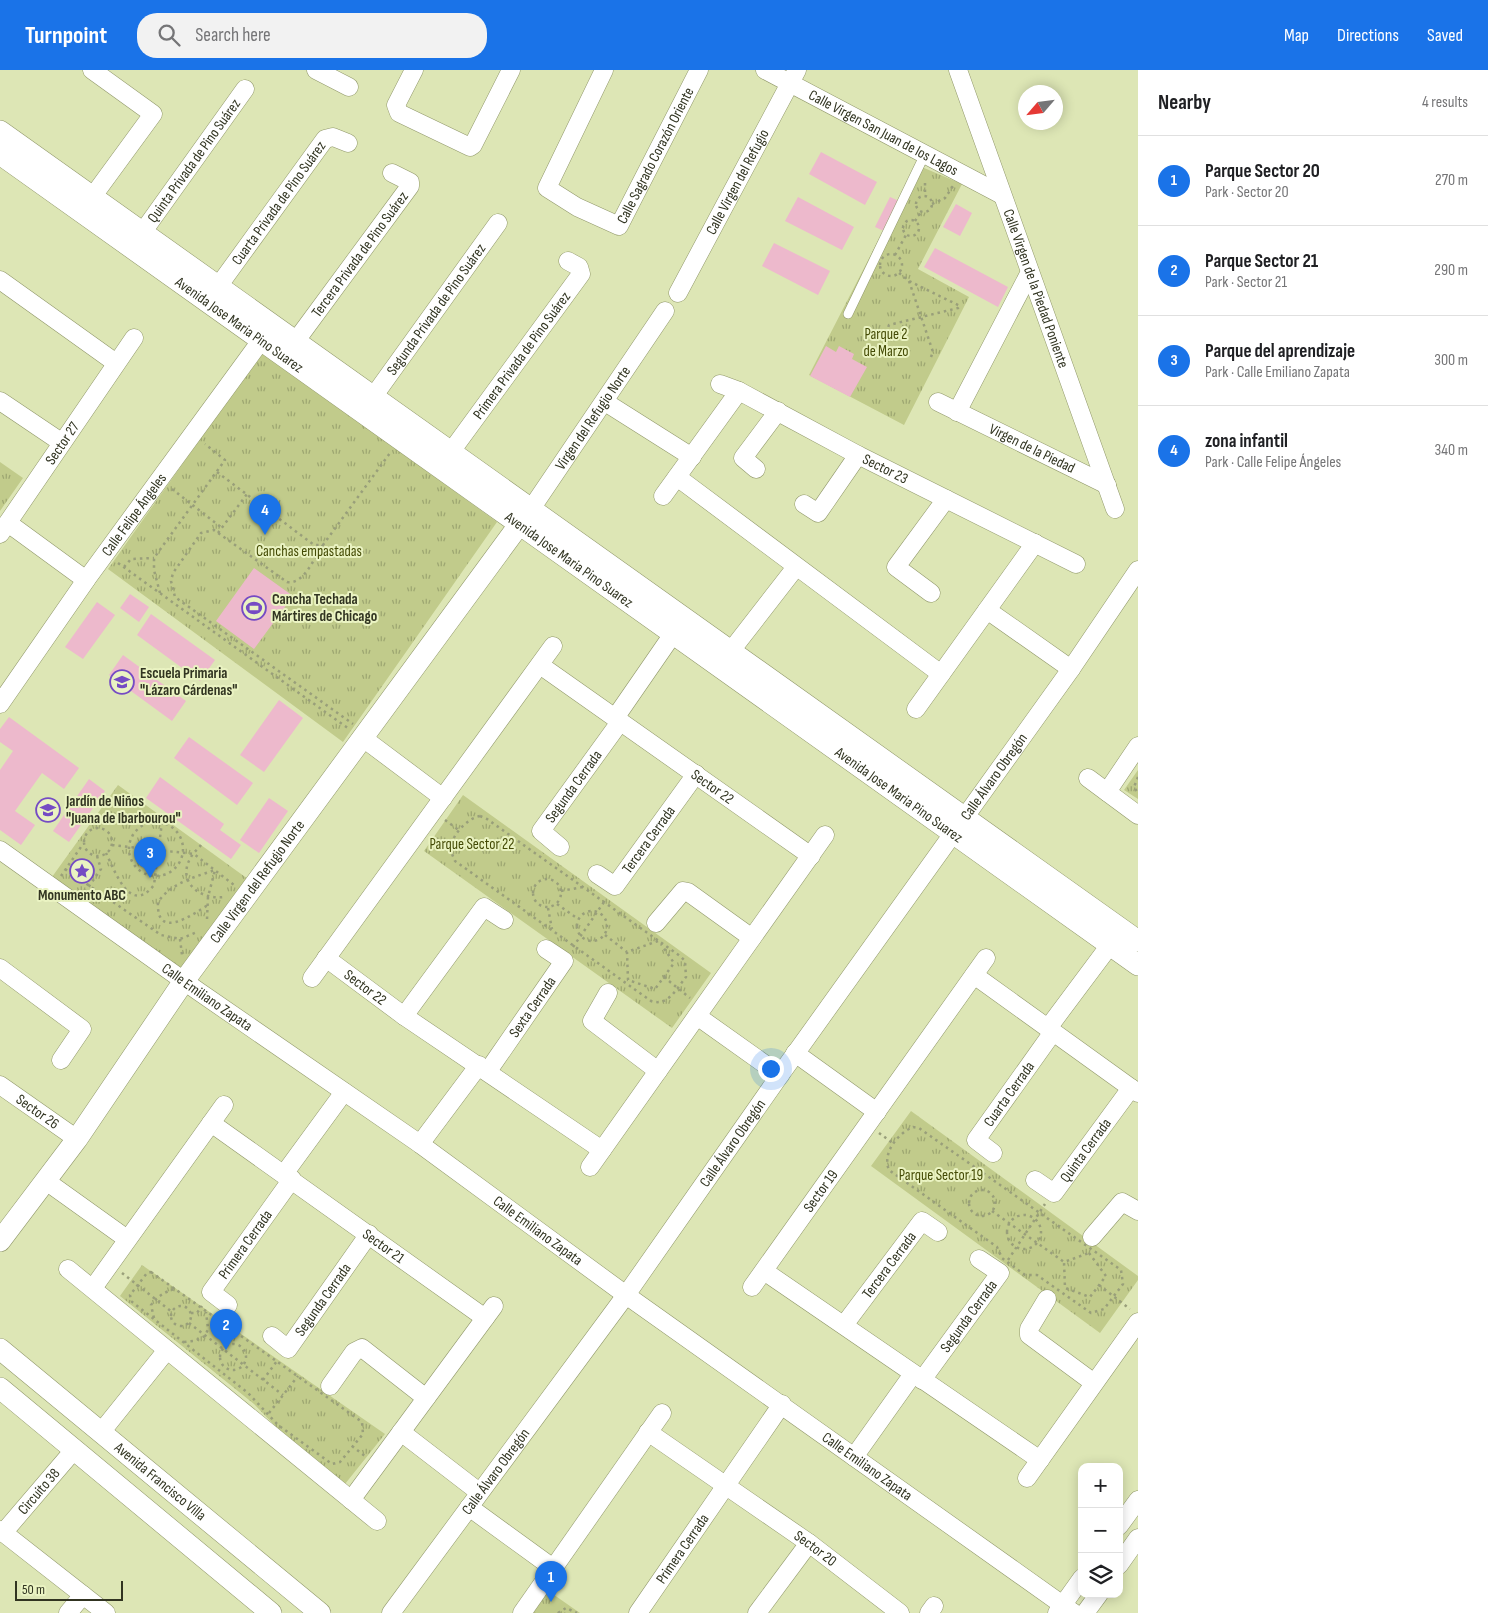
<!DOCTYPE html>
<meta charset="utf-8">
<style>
:root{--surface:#fff;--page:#f2f2f2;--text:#202124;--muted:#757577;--line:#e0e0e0;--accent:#1a73e8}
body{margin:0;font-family:"Sofia Sans Condensed",sans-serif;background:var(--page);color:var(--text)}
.controls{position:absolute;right:15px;bottom:15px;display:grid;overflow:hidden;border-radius:10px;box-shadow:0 2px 12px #0003}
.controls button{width:45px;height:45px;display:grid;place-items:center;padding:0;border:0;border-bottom:1px solid var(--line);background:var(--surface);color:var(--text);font:25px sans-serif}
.compass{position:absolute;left:1018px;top:15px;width:45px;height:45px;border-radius:50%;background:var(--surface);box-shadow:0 2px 12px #0003;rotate:242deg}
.scale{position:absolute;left:15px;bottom:12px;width:108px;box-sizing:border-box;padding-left:5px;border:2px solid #313421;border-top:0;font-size:14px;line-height:18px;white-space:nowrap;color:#313421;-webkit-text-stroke:4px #eaf3c2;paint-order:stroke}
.you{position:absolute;left:770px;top:998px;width:18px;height:18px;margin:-12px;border:4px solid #fff;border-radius:50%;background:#1a73e8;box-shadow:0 0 0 8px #1a73e833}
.badge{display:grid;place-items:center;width:32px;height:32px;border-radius:50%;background:var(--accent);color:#fff;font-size:16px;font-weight:700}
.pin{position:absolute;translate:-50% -41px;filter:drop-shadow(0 1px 2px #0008)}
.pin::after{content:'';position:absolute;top:26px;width:18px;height:15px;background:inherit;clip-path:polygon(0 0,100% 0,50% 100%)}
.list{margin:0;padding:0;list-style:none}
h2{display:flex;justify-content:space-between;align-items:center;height:65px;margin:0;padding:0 20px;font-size:21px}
h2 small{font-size:16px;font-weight:400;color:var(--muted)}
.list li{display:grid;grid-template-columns:32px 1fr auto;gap:15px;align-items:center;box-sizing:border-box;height:90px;padding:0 20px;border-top:1px solid var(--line)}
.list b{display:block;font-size:19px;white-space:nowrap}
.list p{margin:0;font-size:16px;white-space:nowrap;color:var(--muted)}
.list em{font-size:16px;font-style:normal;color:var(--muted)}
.icon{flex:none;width:28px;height:28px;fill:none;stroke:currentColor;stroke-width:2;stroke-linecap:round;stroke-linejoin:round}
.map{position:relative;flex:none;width:1138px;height:1543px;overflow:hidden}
header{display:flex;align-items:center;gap:30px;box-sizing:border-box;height:70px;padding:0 25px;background:var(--accent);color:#fff}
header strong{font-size:24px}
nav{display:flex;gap:28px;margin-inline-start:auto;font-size:18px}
.search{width:350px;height:45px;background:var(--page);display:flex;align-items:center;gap:12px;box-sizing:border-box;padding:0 18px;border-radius:20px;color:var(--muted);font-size:19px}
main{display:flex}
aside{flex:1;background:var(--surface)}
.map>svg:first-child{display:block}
</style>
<header>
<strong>Turnpoint</strong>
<div class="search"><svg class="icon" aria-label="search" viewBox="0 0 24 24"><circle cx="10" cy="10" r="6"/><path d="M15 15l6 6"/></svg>Search here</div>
<nav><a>Map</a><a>Directions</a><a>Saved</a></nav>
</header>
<main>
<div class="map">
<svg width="1138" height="1543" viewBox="0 0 1138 1543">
<defs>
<pattern id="park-tufts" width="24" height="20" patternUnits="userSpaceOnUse" patternTransform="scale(1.25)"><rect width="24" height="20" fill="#c1cb8b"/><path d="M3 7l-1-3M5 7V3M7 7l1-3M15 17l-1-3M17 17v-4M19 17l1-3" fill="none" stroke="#9da671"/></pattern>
</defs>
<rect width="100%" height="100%" fill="#dde6b5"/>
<path fill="url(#park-tufts)" d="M917,95L962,114L918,199L969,227L904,355L809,305Z
M262,282L497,452L343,672L108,499Z
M0,392L23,408L0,441Z
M1138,700V729L1124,720Z
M118,715L248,809L182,901L52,807Z
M463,725L711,903L672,958L424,781Z
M911,1041L1138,1206V1210L1100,1263L871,1096Z
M142,1195L385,1364L345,1414L276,1357L254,1334L120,1226Z
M547,1520L580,1543H531Z"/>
<path fill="#edb9cc" d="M821,82L877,112L865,135L809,104Z
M798,127L854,157L842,180L785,151Z
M890,127L899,131L884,161L875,157Z
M956,134L972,143L960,166L943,157Z
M774,173L830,201L818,225L762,196Z
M935,178L1008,217L998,237L924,197Z
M826,276L836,282L839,276L854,284L852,289L867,297L850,327L810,306Z
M254,498L293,526L254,579L216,551Z
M130,524L149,537L139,552L120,538Z
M97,532L115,545L83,589L65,577Z
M151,544L215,590L200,611L137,565Z
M123,585L186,631L172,651L109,605Z
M279,630L303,648L264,702L240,685Z
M9,647L79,698L64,719L42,703L15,741L35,755L21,775L0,760V700L13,681L0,672V659Z
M189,667L253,713L237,735L174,688Z
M160,707L224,754L220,760L241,775L231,789L146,728Z
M89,709L105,721L69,772L53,761Z
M269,728L288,741L259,783L240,770Z"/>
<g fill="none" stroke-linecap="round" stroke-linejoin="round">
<g stroke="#91986b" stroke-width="10">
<path id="service" d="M848,244L925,84"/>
</g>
<g stroke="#91986b" stroke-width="19">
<g id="minor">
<path d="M92,0L153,44L93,126"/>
<path d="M316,0L349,17"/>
<path d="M414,0L396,35L399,43L470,77L473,75L511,0"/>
<path id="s1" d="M604,0L547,118L577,137L619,156L699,0"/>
<path id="s2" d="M765,0L1002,125"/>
<path id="s3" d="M958,0L1115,439"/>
<path id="s4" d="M142,163L245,19"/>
<path d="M0,210L116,293"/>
<path id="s5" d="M217,218L325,69L333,67L348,73"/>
<path id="s6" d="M678,223L797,0"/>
<path id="s7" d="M295,272L410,116V112L392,103"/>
<path id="s8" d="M720,314L739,321L858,385L1076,494"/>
<path id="s9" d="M373,327L498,153"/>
<path d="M0,331L61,372"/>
<path d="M605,332L692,387"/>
<path id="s10" d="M938,332L1107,415"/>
<path d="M957,342L1030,202"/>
<path id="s11" d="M450,383L581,204L579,197L568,191"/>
<path d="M756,399L743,388L778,341"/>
<path d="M677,407L941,604"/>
<path d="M663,426L739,321"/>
<path d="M804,434L818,443L858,385"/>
<path id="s12" d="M531,439L665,241"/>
<path d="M8,453L86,510"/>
<path id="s13" d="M0,464L134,268"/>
<path d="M931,523L896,497L946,429"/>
<path d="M987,540L1071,599"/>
<path d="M730,582L796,497"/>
<path id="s14" d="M540,595L811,786"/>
<path id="s15" d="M0,634L86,510L268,261"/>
<path d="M916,639L1035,473"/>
<path d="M615,648L673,564"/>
<path d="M363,668L443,728"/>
<path d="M1088,708L1138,745"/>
<path d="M1107,722L1138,676"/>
<path id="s16" d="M560,777L541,761L620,652"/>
<path id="s17" d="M0,780L198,921L420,1074L626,1225L1074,1543"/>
<path id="s18" d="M597,804L615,816L696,704"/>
<path d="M656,853L683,821L688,822L752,868"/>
<path id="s19" d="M326,888L404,946L602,1080"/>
<path d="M0,898L82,959L61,990"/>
<path d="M974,905L1138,1023"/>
<path d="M312,908L553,576"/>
<path d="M608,923L592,951L658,1001"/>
<path d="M404,946L484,837L504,850"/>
<path d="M697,946L780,1005"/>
<path d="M1048,958L1110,875"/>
<path d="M795,983L877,1042"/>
<path id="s20" d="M488,1001L564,891L546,879"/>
<path id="s21" d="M0,1015L77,1069"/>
<path id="s22" d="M211,1053L485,1248"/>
<path d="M420,1074L479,995"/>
<path id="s23" d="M993,1083L976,1070L1053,962"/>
<path d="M590,1097L825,765"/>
<path d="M284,1104L344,1022"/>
<path id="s24" d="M1035,1110L1054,1123L1131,1018"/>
<path d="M46,1111L127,1169"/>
<path d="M1092,1167L1122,1132L1138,1141"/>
<path d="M68,1199L377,1451"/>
<path d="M764,1201L1040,1390"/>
<path id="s25" d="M752,1217L986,888"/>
<path d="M93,1218L224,1035"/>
<path d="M1047,1229L1029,1259V1265L1094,1313"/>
<path id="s26" d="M228,1235L211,1222L292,1109"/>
<path id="s27" d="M844,1255L922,1151L938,1162"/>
<path id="s28" d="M272,1266L288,1279L369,1164"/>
<path id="s29" d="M922,1310L1000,1203L979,1189"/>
<path d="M330,1316L354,1282L362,1278L426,1328"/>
<path d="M102,1361L167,1280"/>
<path d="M401,1362L479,1422"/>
<path id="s30" d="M648,1362L809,1473L900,1543"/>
<path d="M854,1387L913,1304"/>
<path d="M1027,1408L1138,1252"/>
<path d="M351,1430L494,1236"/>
<path d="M469,1437L553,1498"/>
<path d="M1119,1456L1138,1430"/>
<path d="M0,1460L106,1543"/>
<path id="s31" d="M3,1463L74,1380"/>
<path d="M1119,1495L1138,1468"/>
<path d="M68,1543L83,1525"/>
<path id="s32" d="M391,1543L626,1225L780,1005L1071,599L1138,500"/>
<path d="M522,1543L662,1343"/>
<path id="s33" d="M638,1543L782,1334"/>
<path d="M757,1543L809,1473"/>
<path d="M929,1543L934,1536"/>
<path d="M1057,1543L1082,1508"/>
<path d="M1085,1543L1099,1524"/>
</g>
</g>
<g stroke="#91986b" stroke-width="22">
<g id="tertiary">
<path d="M0,61L1138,871"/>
<path id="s34" d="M0,84L1138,895"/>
<path id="s35" d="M0,1171L77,1069L184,911L527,444"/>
<path id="s36" d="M0,1279L320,1543"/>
<path d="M0,1318L271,1543"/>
</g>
</g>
<path stroke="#999f7a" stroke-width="2.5" stroke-dasharray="2.5 4" stroke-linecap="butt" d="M925,113V126
M916 134a8 8 0 1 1 16 0a8 8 0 1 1-16 0Z
M932,134L945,128L953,116
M903 158a8 8 0 1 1 16 0a8 8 0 1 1-16 0Z
M915,151L921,142
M880 195a11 11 0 1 1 22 0a11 11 0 1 1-22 0Z
M895,185L906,165
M909,211L933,282L931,287
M886,263L889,255L958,238L960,236L909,211L899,203
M217,402L314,475H323L390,383
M172,419L222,458
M218,463L247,424
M323,475C314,488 304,515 287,512L214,460L201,463L173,503L171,511L175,527L353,654
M118,493L349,659
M124,497L131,489L154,488
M160,523L154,500V488L225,390L205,374
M1138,707L1134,717L1138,723
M480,746L487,749L680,886L685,891L686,907C677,918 668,937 651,931L455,791C453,786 450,781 451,775C454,763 468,748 480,746Z
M445,750L460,761
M129 779a27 27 0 1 1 54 0a27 27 0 1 1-54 0Z
M84 772a14 14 0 1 1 28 0a14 14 0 1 1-28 0Z
M112,775L194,784L234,815
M201,775C198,779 193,783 191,787C176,812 200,830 224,827
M106,783C115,801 130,846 154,815L162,752
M65,799L161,865L180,869L197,862
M61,806L83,774
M533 823a14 14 0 1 1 28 0a14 14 0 1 1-28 0Z
M561,821L583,817
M85,822L101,799L97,786
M557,834L578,849
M548,838L552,859
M577 856a15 15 0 1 1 30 0a15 15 0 1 1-30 0Z
M207,849L208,827L215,800C195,807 171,813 158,832C156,871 192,845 208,835
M605,865L627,882
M180,869L182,885
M658,871L627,882L628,910L655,919L674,893L661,874
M573,877L604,832
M664,907L690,928
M913,1057L919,1058L1121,1200L1123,1214L1104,1239L1091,1243L1037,1205H1025L1002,1188L997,1177L889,1100C882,1083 897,1064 913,1057Z
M879,1063L894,1074
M969 1133a13 13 0 1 1 26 0a13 13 0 1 1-26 0Z
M992,1141L1064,1192
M1007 1162a17 17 0 1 1 34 0a17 17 0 1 1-34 0Z
M1089,1183L1106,1206L1090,1227L1065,1218L1064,1192Z
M1008,1190L1045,1134
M151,1202L362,1352L363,1364L340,1392L332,1394L278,1355L248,1323L131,1231L130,1225L147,1203Z
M122,1203L172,1242
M1099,1215L1130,1239
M171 1246a10 10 0 1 1 20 0a10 10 0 1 1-20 0Z
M191,1243H197L202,1236
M154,1248L151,1235C158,1226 164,1222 175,1219
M189,1253L283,1325
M184,1272L194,1271L205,1266L208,1259L206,1242
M220 1287a13 13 0 1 1 26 0a13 13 0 1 1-26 0Z
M263,1310L277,1291
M269,1343L298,1306
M352,1376L366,1387
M558,1543L566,1538L577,1543"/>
<use href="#service" stroke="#fff" stroke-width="9"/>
<use href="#minor" stroke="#fff" stroke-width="18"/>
<use href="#tertiary" stroke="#fff" stroke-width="21"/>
</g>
<defs>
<g id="stadium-ring" transform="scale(1.25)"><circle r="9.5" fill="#eaf3c2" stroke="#754bc4" stroke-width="1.5"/><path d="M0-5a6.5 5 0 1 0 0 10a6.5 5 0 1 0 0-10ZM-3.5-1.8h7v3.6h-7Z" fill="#754bc4"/></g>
<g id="school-ring" transform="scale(1.25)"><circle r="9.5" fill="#eaf3c2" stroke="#754bc4" stroke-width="1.5"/><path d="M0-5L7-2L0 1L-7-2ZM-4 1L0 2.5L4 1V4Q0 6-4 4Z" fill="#754bc4"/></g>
<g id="sight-ring" transform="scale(1.25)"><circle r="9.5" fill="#eaf3c2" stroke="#754bc4" stroke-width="1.5"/><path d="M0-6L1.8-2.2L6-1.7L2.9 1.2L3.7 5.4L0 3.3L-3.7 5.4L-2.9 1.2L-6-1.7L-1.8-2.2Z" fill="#754bc4"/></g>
</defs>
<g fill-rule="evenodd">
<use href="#stadium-ring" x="254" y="538"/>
<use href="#school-ring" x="122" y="612"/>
<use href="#school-ring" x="48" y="740"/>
<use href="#sight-ring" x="82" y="801"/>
</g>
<g text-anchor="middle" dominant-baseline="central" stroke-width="4" stroke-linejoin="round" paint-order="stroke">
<g font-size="15" fill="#313421" stroke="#eaf3c2">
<text stroke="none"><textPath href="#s2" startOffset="134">Calle Virgen San Juan de los Lagos</textPath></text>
<text stroke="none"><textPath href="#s1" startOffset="292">Calle Sagrado Corazón Oriente</textPath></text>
<text stroke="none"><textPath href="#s4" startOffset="89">Quinta Privada de Pino Suárez</textPath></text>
<text stroke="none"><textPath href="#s6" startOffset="126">Calle Virgen del Refugio</textPath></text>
<text stroke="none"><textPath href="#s5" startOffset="105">Cuarta Privada de Pino Suárez</textPath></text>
<text stroke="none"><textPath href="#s7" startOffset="109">Tercera Privada de Pino Suárez</textPath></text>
<text stroke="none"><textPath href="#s3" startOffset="232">Calle Virgen de la Piedad Poniente</textPath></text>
<text stroke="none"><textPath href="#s9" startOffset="108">Segunda Privada de Pino Suárez</textPath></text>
<text stroke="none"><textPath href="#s34" startOffset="294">Avenida Jose Maria Pino Suarez</textPath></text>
<text stroke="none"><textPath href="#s11" startOffset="121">Primera Privada de Pino Suárez</textPath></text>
<text stroke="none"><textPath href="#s12" startOffset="110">Virgen del Refugio Norte</textPath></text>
<text stroke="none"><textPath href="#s13" startOffset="110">Sector 27</textPath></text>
<text stroke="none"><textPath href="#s10" startOffset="105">Virgen de la Piedad</textPath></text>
<text stroke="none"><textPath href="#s8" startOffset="186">Sector 23</textPath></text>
<text stroke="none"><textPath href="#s15" startOffset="232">Calle Felipe Ángeles</textPath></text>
<text stroke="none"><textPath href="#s34" startOffset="699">Avenida Jose Maria Pino Suarez</textPath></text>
<text stroke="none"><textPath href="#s32" startOffset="1031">Calle Álvaro Obregón</textPath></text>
<text stroke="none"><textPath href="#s16" startOffset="80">Segunda Cerrada</textPath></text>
<text stroke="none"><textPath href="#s14" startOffset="211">Sector 22</textPath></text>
<text stroke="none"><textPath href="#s34" startOffset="1104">Avenida Jose Maria Pino Suarez</textPath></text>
<text stroke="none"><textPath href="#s18" startOffset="79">Tercera Cerrada</textPath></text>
<text stroke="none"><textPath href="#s35" startOffset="442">Calle Virgen del Refugio Norte</textPath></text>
<text stroke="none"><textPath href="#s19" startOffset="49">Sector 22</textPath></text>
<text stroke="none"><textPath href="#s17" startOffset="254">Calle Emiliano Zapata</textPath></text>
<text stroke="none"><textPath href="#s20" startOffset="78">Sexta Cerrada</textPath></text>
<text stroke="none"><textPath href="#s23" startOffset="78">Cuarta Cerrada</textPath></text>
<text stroke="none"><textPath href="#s21" startOffset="46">Sector 26</textPath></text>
<text stroke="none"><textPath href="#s32" startOffset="581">Calle Álvaro Obregón</textPath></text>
<text stroke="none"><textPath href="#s24" startOffset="76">Quinta Cerrada</textPath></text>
<text stroke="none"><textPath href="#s25" startOffset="118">Sector 19</textPath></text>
<text stroke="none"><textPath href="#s17" startOffset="659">Calle Emiliano Zapata</textPath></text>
<text stroke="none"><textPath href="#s26" startOffset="80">Primera Cerrada</textPath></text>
<text stroke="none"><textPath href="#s22" startOffset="212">Sector 21</textPath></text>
<text stroke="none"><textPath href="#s27" startOffset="75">Tercera Cerrada</textPath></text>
<text stroke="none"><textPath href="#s28" startOffset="81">Segunda Cerrada</textPath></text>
<text stroke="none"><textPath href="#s29" startOffset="79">Segunda Cerrada</textPath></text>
<text stroke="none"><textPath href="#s17" startOffset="1064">Calle Emiliano Zapata</textPath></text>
<text stroke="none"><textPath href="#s32" startOffset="176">Calle Álvaro Obregón</textPath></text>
<text stroke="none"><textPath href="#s36" startOffset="208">Avenida Francisco Villa</textPath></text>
<text stroke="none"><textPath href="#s31" startOffset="55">Circuito 38</textPath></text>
<text stroke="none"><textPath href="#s30" startOffset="204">Sector 20</textPath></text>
<text stroke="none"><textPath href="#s33" startOffset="78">Primera Cerrada</textPath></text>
</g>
<g font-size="15" fill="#444b05" stroke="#eaf3c2">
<text x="886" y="264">Parque 2<tspan x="886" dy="17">de Marzo</tspan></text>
<text x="309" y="481">Canchas empastadas</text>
<text x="472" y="774">Parque Sector 22</text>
<text x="941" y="1105">Parque Sector 19</text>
</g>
<g font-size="15" font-weight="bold" fill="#313421" stroke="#eaf3c2" text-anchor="start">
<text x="272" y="529">Cancha Techada<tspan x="272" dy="17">Mártires de Chicago</tspan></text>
<text x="140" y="603">Escuela Primaria<tspan x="140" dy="17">"Lázaro Cárdenas"</tspan></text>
<text x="66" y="731">Jardín de Niños<tspan x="66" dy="17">"Juana de Ibarbourou"</tspan></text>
<text x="82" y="825" text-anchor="middle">Monumento ABC</text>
</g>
</g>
</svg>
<div class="controls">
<button>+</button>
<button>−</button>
<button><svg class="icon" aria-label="layers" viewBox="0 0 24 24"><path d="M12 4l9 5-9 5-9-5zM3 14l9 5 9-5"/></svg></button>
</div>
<svg class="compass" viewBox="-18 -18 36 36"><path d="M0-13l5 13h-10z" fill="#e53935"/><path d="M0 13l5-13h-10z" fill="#757577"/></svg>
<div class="scale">50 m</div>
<div class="you"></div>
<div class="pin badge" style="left:551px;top:1532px">1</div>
<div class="pin badge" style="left:226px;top:1280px">2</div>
<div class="pin badge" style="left:150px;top:808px">3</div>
<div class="pin badge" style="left:265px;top:465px">4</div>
</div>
<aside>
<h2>Nearby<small>4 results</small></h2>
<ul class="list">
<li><span class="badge">1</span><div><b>Parque Sector 20</b><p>Park · Sector 20</p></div><em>270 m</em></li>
<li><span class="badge">2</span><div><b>Parque Sector 21</b><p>Park · Sector 21</p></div><em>290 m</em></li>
<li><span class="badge">3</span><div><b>Parque del aprendizaje</b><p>Park · Calle Emiliano Zapata</p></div><em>300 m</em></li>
<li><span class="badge">4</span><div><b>zona infantil</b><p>Park · Calle Felipe Ángeles</p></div><em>340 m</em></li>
</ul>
</aside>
</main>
